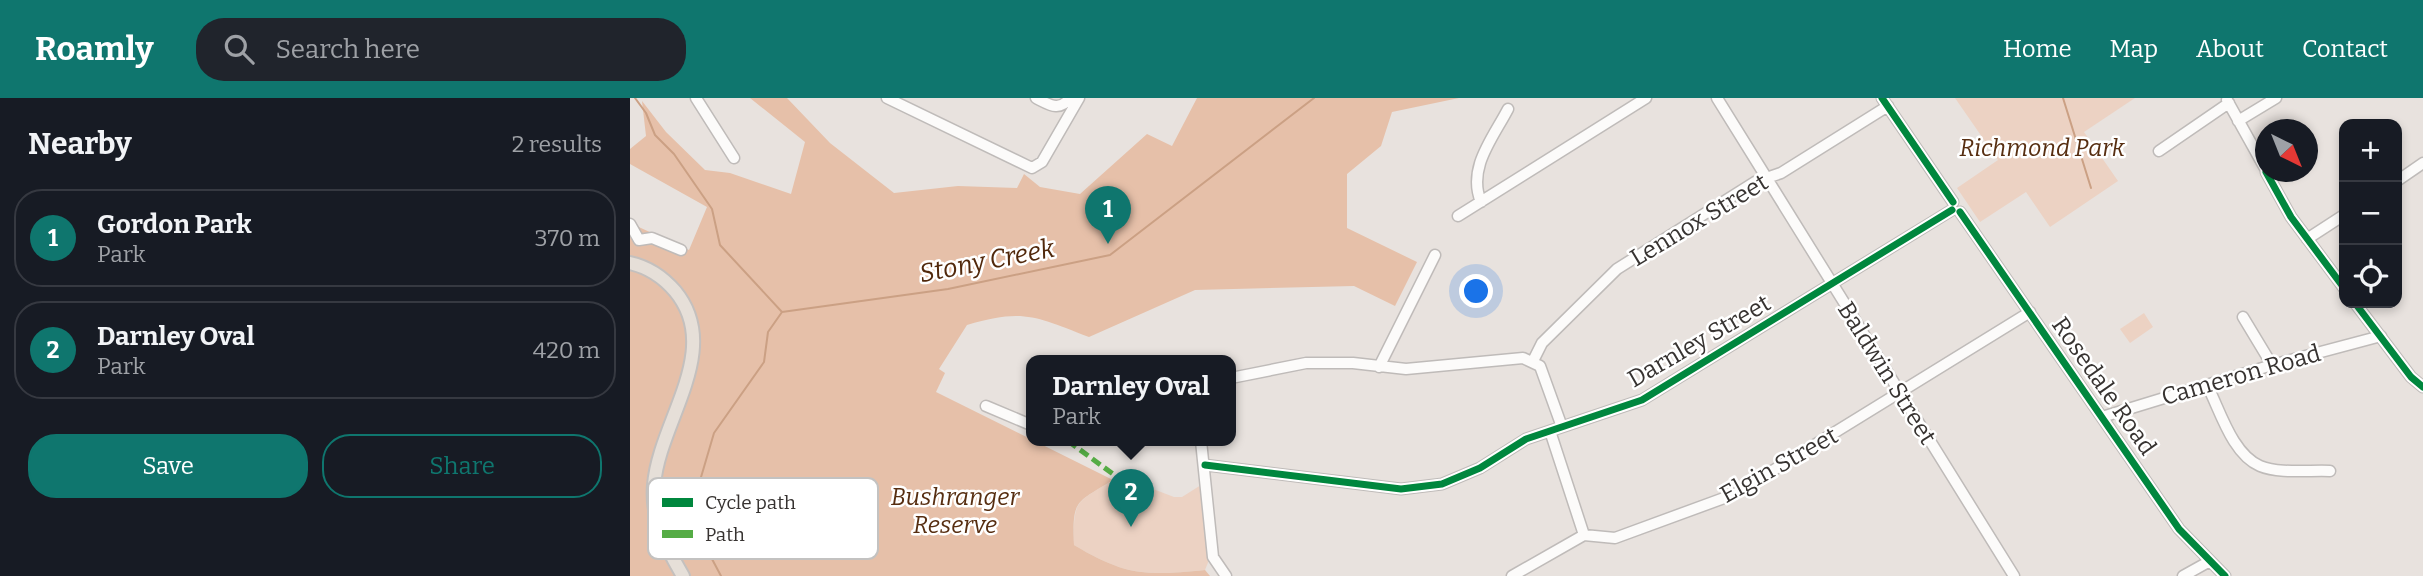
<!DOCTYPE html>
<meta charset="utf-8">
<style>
:root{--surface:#171b24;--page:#20242c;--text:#f1f3f6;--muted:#9ea1a6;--line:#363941;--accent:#0f766e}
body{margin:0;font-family:Bitter,serif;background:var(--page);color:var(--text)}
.controls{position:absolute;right:21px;top:21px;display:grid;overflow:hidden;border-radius:14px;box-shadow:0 4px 10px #0003}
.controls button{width:63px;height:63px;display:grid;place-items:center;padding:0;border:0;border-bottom:2px solid var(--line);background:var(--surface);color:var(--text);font:35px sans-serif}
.compass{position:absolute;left:1625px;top:21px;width:63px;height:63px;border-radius:50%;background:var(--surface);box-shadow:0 4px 10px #0003;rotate:137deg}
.you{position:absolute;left:847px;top:194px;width:24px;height:24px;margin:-18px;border:5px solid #fff;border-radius:50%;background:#1a73e8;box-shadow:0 0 0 10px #1a73e833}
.badge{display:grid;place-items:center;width:46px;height:46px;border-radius:50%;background:var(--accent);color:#fff;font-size:23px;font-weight:700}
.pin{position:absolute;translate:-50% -58px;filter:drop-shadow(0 2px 4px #0008)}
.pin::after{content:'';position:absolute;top:37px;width:24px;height:21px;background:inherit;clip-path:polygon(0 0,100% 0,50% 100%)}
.popup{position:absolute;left:396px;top:257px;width:210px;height:91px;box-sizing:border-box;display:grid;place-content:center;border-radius:14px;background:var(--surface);filter:drop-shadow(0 2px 5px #0005);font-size:23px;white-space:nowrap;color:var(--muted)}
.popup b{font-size:26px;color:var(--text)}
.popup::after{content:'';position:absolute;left:50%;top:100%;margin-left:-14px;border:14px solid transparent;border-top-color:var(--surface)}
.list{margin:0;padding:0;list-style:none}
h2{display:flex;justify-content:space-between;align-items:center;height:91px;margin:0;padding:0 28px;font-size:30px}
h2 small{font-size:23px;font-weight:400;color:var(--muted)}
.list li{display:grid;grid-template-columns:46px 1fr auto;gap:21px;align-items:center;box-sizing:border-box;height:98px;margin:0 14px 14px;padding:0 14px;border:2px solid var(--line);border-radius:28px}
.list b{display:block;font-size:26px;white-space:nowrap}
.list p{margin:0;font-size:23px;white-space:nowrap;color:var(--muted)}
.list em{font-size:23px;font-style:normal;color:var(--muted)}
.actions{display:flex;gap:14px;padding:21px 28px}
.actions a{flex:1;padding:16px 0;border:2px solid var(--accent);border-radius:28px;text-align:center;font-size:24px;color:var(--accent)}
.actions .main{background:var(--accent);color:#fff}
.icon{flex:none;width:38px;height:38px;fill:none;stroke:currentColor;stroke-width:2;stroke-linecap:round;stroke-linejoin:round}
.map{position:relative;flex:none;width:1793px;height:478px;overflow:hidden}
header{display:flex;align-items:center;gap:42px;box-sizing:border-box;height:98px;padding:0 35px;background:var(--accent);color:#fff}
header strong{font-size:33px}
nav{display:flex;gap:38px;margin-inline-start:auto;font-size:24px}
.search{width:490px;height:63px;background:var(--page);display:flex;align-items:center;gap:18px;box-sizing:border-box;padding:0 24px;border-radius:28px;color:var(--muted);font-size:26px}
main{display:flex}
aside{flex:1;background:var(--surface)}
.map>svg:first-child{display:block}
</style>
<header>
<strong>Roamly</strong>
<div class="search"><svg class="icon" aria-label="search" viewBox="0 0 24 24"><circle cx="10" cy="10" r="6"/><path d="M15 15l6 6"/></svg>Search here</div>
<nav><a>Home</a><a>Map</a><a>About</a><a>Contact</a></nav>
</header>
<main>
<aside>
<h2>Nearby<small>2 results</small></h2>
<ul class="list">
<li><span class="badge">1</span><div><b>Gordon Park</b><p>Park</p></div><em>370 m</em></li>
<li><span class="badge">2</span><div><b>Darnley Oval</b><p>Park</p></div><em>420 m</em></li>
</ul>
<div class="actions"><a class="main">Save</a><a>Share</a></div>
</aside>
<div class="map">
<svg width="1793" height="478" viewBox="0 0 1793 478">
<rect width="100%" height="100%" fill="#e8e2de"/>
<path fill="#ecd2c3" d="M1325,0H1505L1454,34L1488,83L1420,129L1396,94L1350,124L1327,90L1368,62Z
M1514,215L1523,229L1500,245L1490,231Z
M483,382L510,386L544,399H552L571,387L581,457L575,472C516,478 496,478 444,447C443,401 446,405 483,382Z"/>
<path fill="#e6c0a9" d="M120,0H157L200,45L264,95L328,88L387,90L394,76L410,89L450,96L517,36L542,48L567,0H829L762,14L751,48L717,76V130L787,164L765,208L724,188L565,192L459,239C406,219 394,210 337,227L309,271L315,275L306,294L483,382C446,405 442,401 444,447C496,478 516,478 575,472L580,478H0V125L59,152L77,109L0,66V51L16,38L12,3L36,34L75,72L100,75L161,96L175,44Z"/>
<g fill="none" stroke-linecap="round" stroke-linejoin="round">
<path stroke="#cba084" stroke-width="2" d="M5,0L16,15L25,37L44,56L82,111L90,147L152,214L138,234L134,264L84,335L69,386L82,461L91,478
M1433,0L1461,90
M152,214L318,191L480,157L684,0"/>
<g stroke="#bfbbb9" stroke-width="13">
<path id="minor" d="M66,0L104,60
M257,0L402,70L412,64L449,0
M406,0C420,7 429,14 440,0
M1087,0L1384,478
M1252,0L1323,104
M1597,2L1636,72
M1608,23L1646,0
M1529,53L1599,5
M1636,74L1661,119L1714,190
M1767,83L1793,65
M851,104C837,70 863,40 878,11
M1330,114L1549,431L1595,478
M828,118L1016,0
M0,126L9,142L22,140L51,152
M1677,141L1714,117
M1725,205L1781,279L1793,289
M1613,219L1642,267
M903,263L912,245L987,171L1125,84L1151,75L1258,8
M749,269L805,157
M601,280L676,265H723L776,271L893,260L910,268L932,329
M1577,287C1590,312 1602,356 1630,368C1649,376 1680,372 1700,373
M356,308L401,327
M1472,319L1642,267L1751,238
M920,333L954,437
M571,343L583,459L596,478
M575,367L771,391L812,386L850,370L896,341L1012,302L1322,112
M882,478L954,437L985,440L1105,396L1400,214
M1553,478L1580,463"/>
</g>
<g stroke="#c4c0be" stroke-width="16">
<path id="major" d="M0,165C18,169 33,179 45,193C94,252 29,323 24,387C21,421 36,449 53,478"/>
</g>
<use href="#minor" stroke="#fcfbfa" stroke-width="10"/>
<use href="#major" stroke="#e6dfd8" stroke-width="12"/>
<path stroke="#55ac45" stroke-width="5" stroke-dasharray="10 5" stroke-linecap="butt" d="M438,343L483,376"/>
<g stroke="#fff" stroke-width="11">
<path id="cycleway" d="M1252,0L1323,104
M1636,74L1661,119L1714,190
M1330,114L1549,431L1595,478
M1725,205L1781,279L1793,289
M575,367L771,391L812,386L850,370L896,341L1012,302L1322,112"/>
</g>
<use href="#cycleway" stroke="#00873e" stroke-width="7"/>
</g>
<g text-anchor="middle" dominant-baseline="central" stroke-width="5" stroke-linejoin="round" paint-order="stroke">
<g font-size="24" font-style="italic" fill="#572e11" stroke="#fff">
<text x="1412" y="50">Richmond Park</text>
<text x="325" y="399">Bushranger<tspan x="325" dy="28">Reserve</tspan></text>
</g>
<g font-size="24" fill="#373331" stroke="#fff">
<text transform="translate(1069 122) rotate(-31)">Lennox Street</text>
<text transform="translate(1069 243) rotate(-30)">Darnley Street</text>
<text transform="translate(1257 275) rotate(58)">Baldwin Street</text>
<text transform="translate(1611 277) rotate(-16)">Cameron Road</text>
<text transform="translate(1474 288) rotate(55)">Rosedale Road</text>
<text transform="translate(1149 367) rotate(-29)">Elgin Street</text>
</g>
<g font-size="26" font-style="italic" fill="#51280b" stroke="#fff">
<text transform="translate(357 163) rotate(-11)">Stony Creek</text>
</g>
</g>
<rect x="18" y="380" width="230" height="81" rx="10" fill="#fff" stroke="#c3c2c1" stroke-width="2"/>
<rect x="32" y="400" width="31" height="9" fill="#00873e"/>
<rect x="32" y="432" width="31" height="8" fill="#55ac45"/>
<g font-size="19" fill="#373331">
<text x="75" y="411">Cycle path</text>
<text x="75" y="443">Path</text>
</g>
</svg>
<div class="controls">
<button>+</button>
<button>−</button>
<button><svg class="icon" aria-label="locate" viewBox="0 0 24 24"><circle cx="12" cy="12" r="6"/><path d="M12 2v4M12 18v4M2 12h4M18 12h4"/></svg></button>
</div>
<svg class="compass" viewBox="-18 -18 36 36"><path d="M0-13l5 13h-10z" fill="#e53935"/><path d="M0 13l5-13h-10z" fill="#9ea1a6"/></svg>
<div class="you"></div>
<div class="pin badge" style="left:478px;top:146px">1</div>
<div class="pin badge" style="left:501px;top:429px">2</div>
<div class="popup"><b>Darnley Oval</b>Park</div>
</div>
</main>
